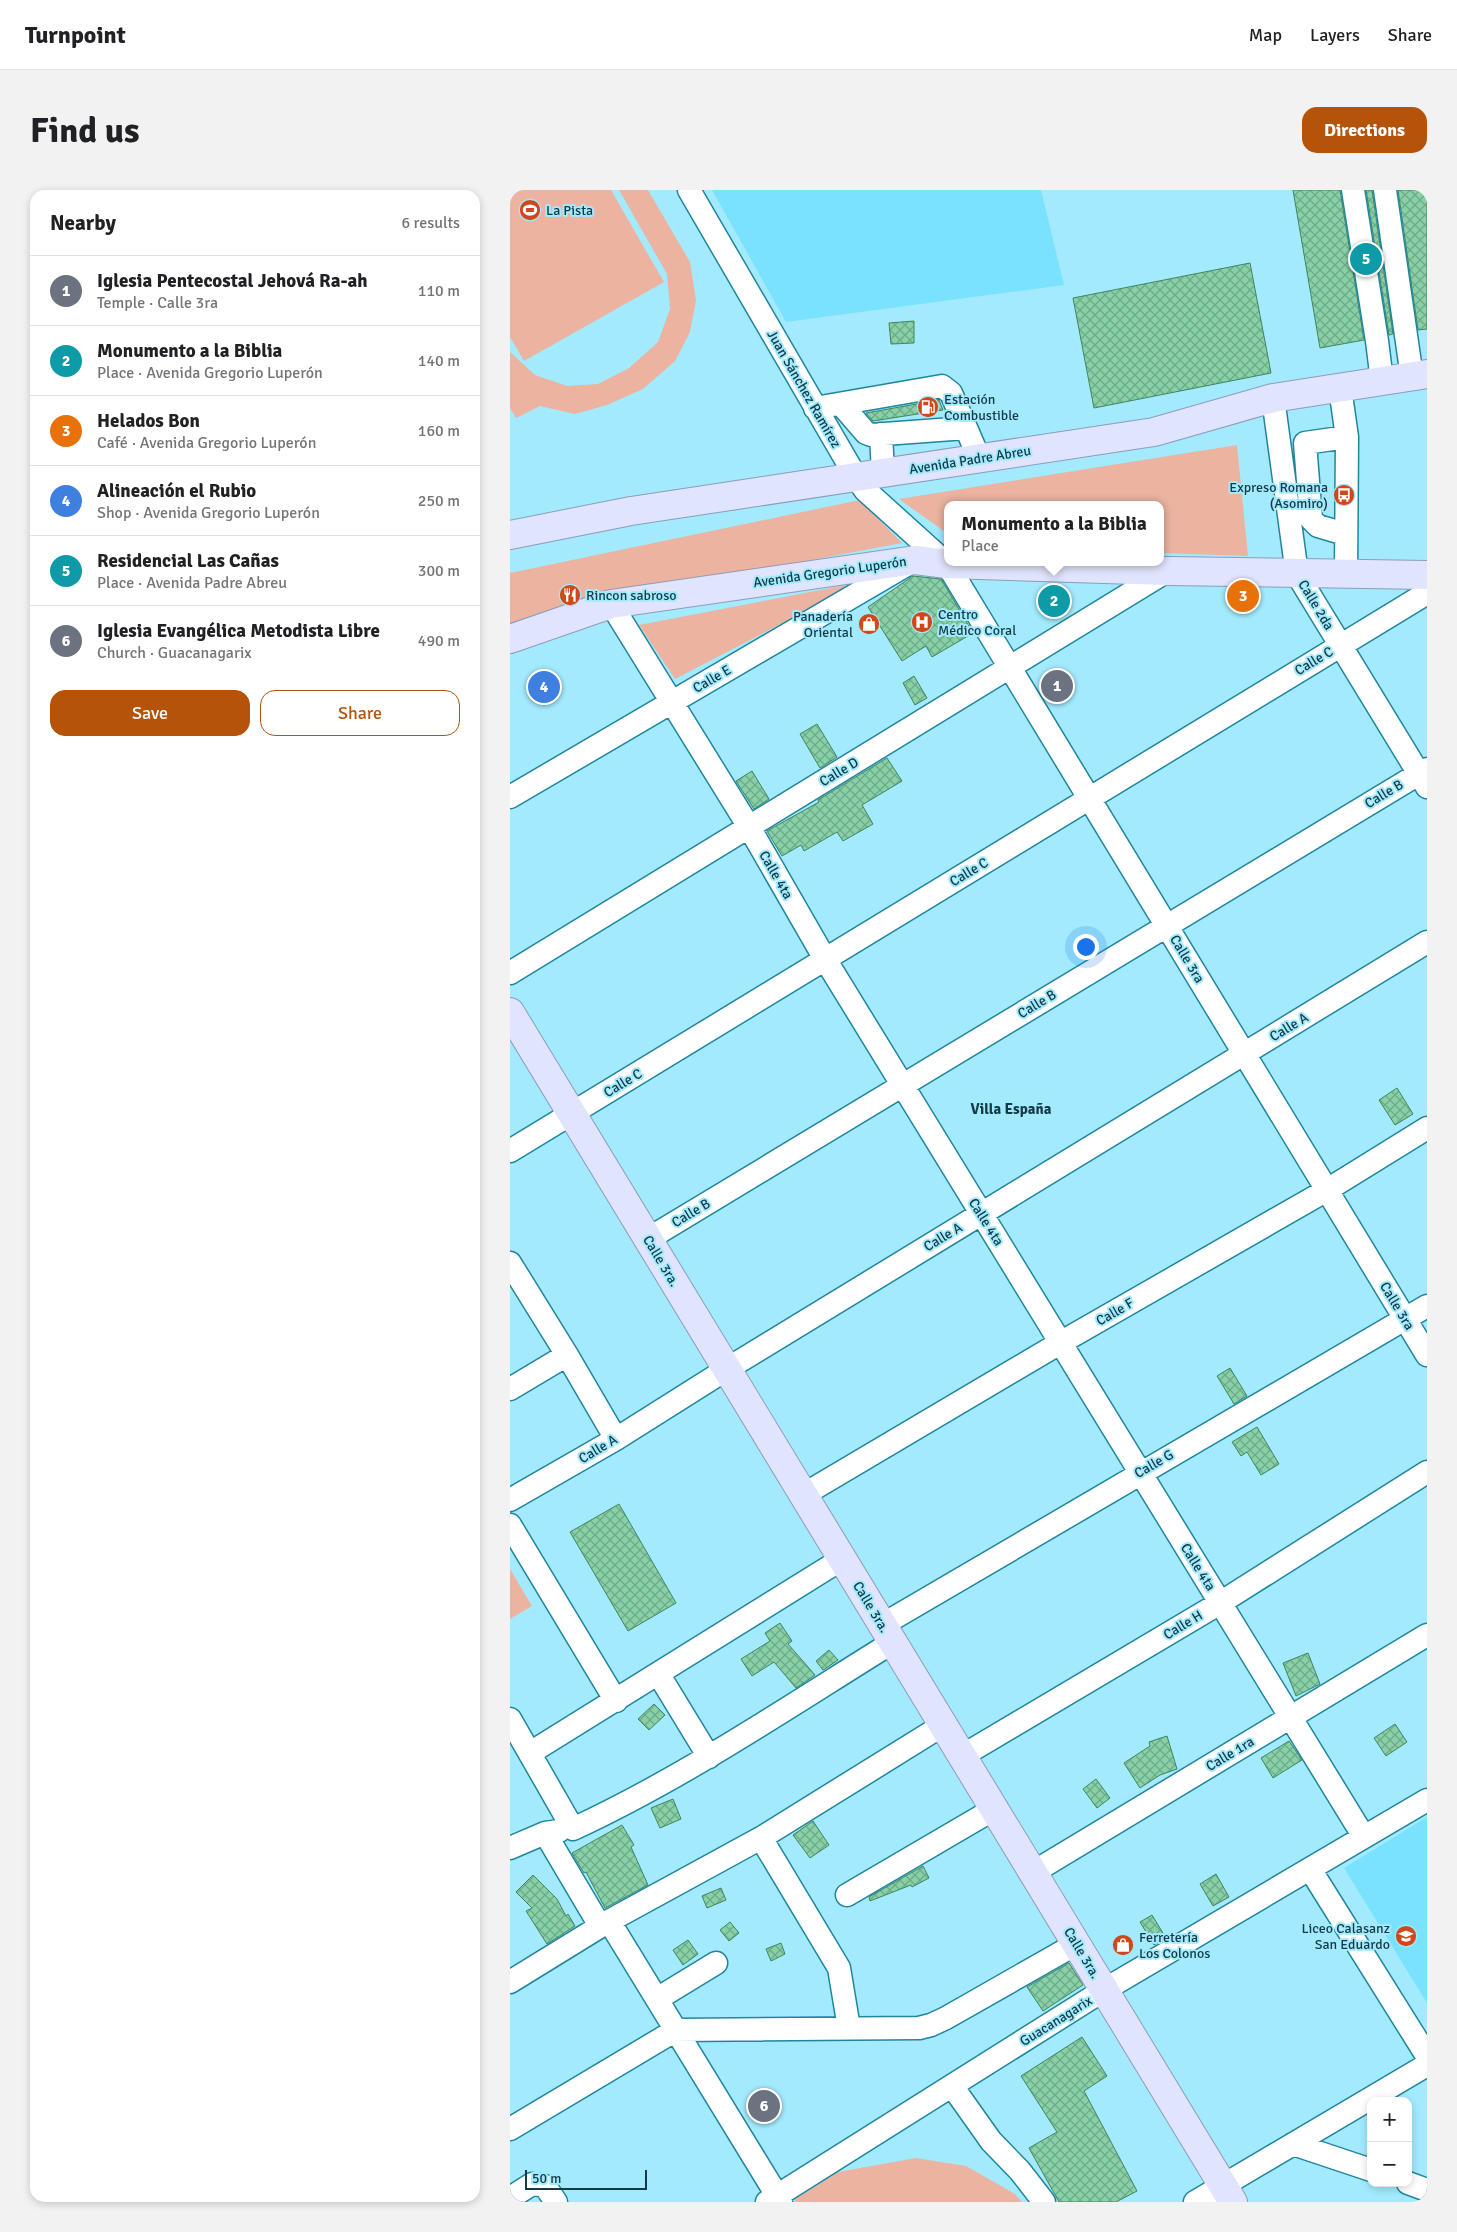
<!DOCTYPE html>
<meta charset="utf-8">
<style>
:root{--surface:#fff;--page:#f2f2f2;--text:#202124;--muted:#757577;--line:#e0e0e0;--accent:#b45309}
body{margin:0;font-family:Signika,sans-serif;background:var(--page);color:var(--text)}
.controls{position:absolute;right:15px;bottom:15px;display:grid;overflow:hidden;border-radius:10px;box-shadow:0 2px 8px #0003}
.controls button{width:45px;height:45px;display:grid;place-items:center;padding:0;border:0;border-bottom:1px solid var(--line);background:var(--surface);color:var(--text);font:25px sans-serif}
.scale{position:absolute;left:15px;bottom:12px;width:122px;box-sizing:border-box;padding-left:5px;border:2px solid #133b45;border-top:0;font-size:14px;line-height:18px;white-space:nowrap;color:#133b45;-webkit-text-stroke:4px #a3eafe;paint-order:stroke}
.you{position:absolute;left:575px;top:756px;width:18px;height:18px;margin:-12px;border:4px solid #fff;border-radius:50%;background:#1a73e8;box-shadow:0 0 0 8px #1a73e833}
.badge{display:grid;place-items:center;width:32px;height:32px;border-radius:50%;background:var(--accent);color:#fff;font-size:16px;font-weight:700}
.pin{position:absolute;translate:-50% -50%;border:2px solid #fff;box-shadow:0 1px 5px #0006}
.popup{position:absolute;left:434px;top:311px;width:220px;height:65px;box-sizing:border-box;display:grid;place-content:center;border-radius:10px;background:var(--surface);filter:drop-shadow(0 1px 4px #0005);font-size:16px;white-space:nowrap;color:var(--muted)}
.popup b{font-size:19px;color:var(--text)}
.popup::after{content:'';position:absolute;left:50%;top:100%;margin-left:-10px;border:10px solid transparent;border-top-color:var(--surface)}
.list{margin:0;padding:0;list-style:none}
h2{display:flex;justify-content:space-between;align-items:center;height:65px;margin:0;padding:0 20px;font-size:21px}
h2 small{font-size:16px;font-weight:400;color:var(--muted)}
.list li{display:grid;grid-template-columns:32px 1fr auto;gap:15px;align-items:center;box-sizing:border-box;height:70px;padding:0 20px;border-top:1px solid var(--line)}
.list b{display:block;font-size:19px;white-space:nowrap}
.list p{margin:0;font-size:16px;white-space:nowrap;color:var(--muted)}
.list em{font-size:16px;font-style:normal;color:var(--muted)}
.actions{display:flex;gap:10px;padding:15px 20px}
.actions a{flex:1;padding:11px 0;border:1px solid var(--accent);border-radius:15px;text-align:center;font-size:18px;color:var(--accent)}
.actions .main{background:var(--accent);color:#fff}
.map{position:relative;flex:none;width:917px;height:2012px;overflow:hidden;border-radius:15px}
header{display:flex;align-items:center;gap:30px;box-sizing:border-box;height:70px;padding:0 25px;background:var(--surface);border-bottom:1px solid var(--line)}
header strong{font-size:24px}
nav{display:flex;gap:28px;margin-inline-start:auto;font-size:18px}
.intro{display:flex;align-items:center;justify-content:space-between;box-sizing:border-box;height:120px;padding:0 30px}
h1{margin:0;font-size:35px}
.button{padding:12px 22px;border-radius:15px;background:var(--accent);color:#fff;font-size:18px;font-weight:700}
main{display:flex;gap:30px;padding:0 30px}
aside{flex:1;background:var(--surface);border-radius:15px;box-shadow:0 2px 8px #0003}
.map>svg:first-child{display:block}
</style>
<header>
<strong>Turnpoint</strong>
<nav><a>Map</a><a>Layers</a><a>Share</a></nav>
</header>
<div class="intro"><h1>Find us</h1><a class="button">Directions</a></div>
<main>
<aside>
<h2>Nearby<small>6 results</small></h2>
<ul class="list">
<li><span class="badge" style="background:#6b7280">1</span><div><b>Iglesia Pentecostal Jehová Ra-ah</b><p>Temple · Calle 3ra</p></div><em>110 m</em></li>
<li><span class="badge" style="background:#0f9aa8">2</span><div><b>Monumento a la Biblia</b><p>Place · Avenida Gregorio Luperón</p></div><em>140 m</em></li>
<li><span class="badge" style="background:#e8710a">3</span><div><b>Helados Bon</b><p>Café · Avenida Gregorio Luperón</p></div><em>160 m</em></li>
<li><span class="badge" style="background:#3f7fe0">4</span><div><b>Alineación el Rubio</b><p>Shop · Avenida Gregorio Luperón</p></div><em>250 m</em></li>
<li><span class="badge" style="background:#0f9aa8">5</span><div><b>Residencial Las Cañas</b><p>Place · Avenida Padre Abreu</p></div><em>300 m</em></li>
<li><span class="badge" style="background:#6b7280">6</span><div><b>Iglesia Evangélica Metodista Libre</b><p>Church · Guacanagarix</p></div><em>490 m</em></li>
</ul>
<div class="actions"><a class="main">Save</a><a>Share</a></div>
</aside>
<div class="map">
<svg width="917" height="2012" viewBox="0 0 917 2012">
<defs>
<pattern id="building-cross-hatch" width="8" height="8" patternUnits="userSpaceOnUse" patternTransform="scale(1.25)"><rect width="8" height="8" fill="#88d0a6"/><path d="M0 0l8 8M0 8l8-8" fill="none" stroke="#6eaa89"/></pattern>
</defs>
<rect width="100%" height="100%" fill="#a3eafe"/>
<path fill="#7ae2fe" d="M202,0H531L554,95L276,132Z
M917,1627V1813L834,1678Z"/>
<path fill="#ecb3a1" d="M0,0H101L154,92L14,171L0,147Z
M109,0H138L180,72L186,110L180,142L165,171L133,199L97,215L65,224L30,216L6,228L0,218V162L25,185L57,196L88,194L119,178L148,152L160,119L157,84Z
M727,255L738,366L650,363V315H438V344L389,309Z
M350,310L392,353L87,410L0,441V383Z
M352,392L165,489L129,435Z
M0,1379L22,1416L0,1429Z
M406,1968L456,1976L505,2004L512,2012H286L284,2010L328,1982Z"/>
<path fill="url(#building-cross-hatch)" stroke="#3f8660" d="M783,0H830L854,150L810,158Z
M856,0H862L883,144L879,145Z
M888,0H917V139L908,140Z
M740,73L761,183L584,218L563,108Z
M404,131V153L381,154L379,133Z
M429,210L433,220L363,231L356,223Z
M403,386L431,389L463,443L422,467L416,456L392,471L358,417Z
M404,486L417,508L405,515L393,493Z
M307,534L327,567L310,578L290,544Z
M377,568L392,591L352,615L363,634L333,651L327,642L294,661L291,655L272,666L257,641L309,612L308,610Z
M242,581L259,609L244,619L226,591Z
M887,898L903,924L885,935L869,910Z
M720,1178L737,1206L724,1214L707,1186Z
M747,1237L769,1274L751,1285L737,1262L731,1266L722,1252Z
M109,1314L166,1413L118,1441L60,1342Z
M270,1433L282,1451L278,1454L305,1485L286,1498L264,1472L242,1486L231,1469L260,1451L255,1443Z
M319,1460L328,1470L313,1480L306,1471Z
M798,1463L810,1494L786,1506L773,1473Z
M144,1514L155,1525L139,1540L128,1529Z
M885,1534L897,1552L876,1566L864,1548Z
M657,1546L667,1579L650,1585L630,1598L614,1573L640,1556L639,1552Z
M779,1551L792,1570L763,1588L751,1568Z
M586,1589L600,1608L587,1618L573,1599Z
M163,1609L171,1629L150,1638L141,1618Z
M303,1631L319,1655L300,1668L283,1645Z
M112,1635L124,1655L121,1657L138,1695L95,1718L76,1682L74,1683L62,1663Z
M413,1676L419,1688L402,1697L401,1695L360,1711L359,1707Z
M706,1684L719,1707L703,1716L690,1694Z
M23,1685L47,1709L56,1726L58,1724L65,1736L37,1754L16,1721L22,1718L6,1702Z
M211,1698L216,1710L197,1718L192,1706Z
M642,1725L656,1748L644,1755L630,1732Z
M220,1732L229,1743L219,1751L210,1740Z
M178,1750L188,1764L173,1775L163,1760Z
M271,1753L275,1764L261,1771L256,1759Z
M559,1773L573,1795L533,1821L517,1797Z
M572,1847L597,1886L574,1901L627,2001L606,2012H549L519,1958L547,1942L511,1886Z"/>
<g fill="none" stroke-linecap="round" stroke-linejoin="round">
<g stroke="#20869d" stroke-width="25">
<path id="minor" d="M179,0L346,287L355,300L437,374L917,1165
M843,0L867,151L872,191
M875,0L902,187
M830,198L837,247L836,384
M763,208L787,384L917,597
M331,214L356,243L361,245L456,238
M305,218L432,196L441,203L469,268
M371,244L373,283
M835,344L808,336L801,329L795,253L837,247
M101,414L239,637L315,769L854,1647
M0,607L398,374
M0,783L657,381
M0,961L917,403
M138,1049L917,579
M0,1073L57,1165L106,1249
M0,1199L57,1165
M293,1305L550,1153L817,1000L917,938
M0,1310L106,1249L217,1179L917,752
M0,1335L106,1511
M372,1435L917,1116
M149,1485L199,1567
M0,1529L63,1639C175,1587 278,1517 383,1452
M20,1563L332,1369
M452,1566L710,1413L917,1282
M35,1643L90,1736
M251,1648L329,1778L339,1838
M0,1658L35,1643L49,1641
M800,1679L917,1866
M522,1683L917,1445
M337,1705L484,1619
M99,1731L271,2012
M0,1792L99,1731L251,1648L433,1535
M147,1809L206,1773
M442,1896L481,1951L510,1981L534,2012
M0,1939L166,1840L409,1838L421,1835L436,1828L566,1754
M783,1954L861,1980
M898,1993L917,2000
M0,2008L22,1994L35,1996L46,2012
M257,2012L594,1800L917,1610
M685,2012L917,1875"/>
</g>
<g stroke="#8b9dbb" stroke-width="30">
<path id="major" d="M0,345L121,321L644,242L763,208L917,184
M0,449L101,414L405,370L437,374L657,381L917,385
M0,822L723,2012"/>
</g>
<use href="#minor" stroke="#fff" stroke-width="22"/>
<use href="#major" stroke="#e0e4fc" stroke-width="28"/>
</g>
<defs>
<g id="stadium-disc" transform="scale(1.125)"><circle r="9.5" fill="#d04819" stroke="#a3eafe"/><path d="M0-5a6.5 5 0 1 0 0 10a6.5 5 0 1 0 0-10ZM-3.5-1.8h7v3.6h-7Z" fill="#fff"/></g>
<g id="fuel-disc" transform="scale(1.125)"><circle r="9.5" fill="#d04819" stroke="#a3eafe"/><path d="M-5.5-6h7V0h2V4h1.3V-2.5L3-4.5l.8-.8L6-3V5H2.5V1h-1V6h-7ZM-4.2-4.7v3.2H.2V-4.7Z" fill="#fff"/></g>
<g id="bus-disc" transform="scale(1.125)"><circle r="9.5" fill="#d04819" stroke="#a3eafe"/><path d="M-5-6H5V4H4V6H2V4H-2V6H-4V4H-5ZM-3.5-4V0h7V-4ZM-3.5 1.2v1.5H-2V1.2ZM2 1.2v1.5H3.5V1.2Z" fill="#fff"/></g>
<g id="restaurant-disc" transform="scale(1.125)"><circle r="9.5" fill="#d04819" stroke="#a3eafe"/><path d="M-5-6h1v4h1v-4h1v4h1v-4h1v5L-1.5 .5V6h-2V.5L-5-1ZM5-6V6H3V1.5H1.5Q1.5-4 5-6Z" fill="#fff"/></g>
<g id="hospital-disc" transform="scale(1.125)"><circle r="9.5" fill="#d04819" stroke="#a3eafe"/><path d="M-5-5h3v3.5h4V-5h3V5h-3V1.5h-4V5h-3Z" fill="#fff"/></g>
<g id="shop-disc" transform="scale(1.125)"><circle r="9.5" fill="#d04819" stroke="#a3eafe"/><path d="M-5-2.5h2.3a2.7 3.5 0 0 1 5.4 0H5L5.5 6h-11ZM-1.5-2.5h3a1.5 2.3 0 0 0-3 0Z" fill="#fff"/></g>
<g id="school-disc" transform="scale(1.125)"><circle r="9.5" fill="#d04819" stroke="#a3eafe"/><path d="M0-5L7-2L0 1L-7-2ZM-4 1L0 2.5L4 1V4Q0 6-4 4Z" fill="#fff"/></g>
</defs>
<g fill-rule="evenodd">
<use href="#stadium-disc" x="20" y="20"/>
<use href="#fuel-disc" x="418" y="217"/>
<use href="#bus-disc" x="834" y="305"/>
<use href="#restaurant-disc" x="60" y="405"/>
<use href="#hospital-disc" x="412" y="432"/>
<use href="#shop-disc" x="359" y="434"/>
<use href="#school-disc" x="896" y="1746"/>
<use href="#shop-disc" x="613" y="1755"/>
</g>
<g text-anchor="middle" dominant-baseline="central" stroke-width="4" stroke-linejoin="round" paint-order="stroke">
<g font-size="14" fill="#133b45" stroke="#a3eafe" text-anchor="start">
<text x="36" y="20">La Pista</text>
<text x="434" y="209">Estación<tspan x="434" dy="16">Combustible</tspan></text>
<text x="818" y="297" text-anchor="end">Expreso Romana<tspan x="818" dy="16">(Asomiro)</tspan></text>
<text x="76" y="405">Rincon sabroso</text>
<text x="428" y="424">Centro<tspan x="428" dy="16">Médico Coral</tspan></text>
<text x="343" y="426" text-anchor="end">Panadería<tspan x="343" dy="16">Oriental</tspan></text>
<text x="880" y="1738" text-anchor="end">Liceo Calasanz<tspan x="880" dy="16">San Eduardo</tspan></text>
<text x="629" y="1747">Ferretería<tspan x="629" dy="16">Los Colonos</tspan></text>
</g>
<g font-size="14" fill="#133b45" stroke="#a3eafe">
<text transform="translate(294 199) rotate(60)">Juan Sánchez Ramírez</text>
<text transform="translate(460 270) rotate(-9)">Avenida Padre Abreu</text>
<text transform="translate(320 382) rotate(-8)">Avenida Gregorio Luperón</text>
<text transform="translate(806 415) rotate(59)">Calle 2da</text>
<text transform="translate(804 471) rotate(-31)">Calle C</text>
<text transform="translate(202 489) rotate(-30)">Calle E</text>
<text transform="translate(329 582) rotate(-31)">Calle D</text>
<text transform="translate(874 604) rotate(-31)">Calle B</text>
<text transform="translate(459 682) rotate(-31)">Calle C</text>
<text transform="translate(266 685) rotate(60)">Calle 4ta</text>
<text transform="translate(677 769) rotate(59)">Calle 3ra</text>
<text transform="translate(527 814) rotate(-31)">Calle B</text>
<text transform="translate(779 837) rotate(-31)">Calle A</text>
<text transform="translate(113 893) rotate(-31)">Calle C</text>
<text transform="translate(181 1023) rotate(-31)">Calle B</text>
<text transform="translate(476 1032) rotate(58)">Calle 4ta</text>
<text transform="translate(433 1047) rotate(-31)">Calle A</text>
<text transform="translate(151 1071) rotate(59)">Calle 3ra.</text>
<text transform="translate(887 1116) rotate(59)">Calle 3ra</text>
<text transform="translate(605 1122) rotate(-30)">Calle F</text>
<text transform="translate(88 1259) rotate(-31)">Calle A</text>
<text transform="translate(644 1274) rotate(-30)">Calle G</text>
<text transform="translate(688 1377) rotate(58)">Calle 4ta</text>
<text transform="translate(361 1417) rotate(59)">Calle 3ra.</text>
<text transform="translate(673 1435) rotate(-31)">Calle H</text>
<text transform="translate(720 1564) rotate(-31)">Calle 1ra</text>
<text transform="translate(572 1763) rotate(59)">Calle 3ra.</text>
<text transform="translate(546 1831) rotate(-32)">Guacanagarix</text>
</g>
<g font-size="15" font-weight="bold" fill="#133b45" stroke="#a3eafe">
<text x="501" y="919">Villa España</text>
</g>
</g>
</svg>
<div class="controls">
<button>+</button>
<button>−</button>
</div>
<div class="scale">50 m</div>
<div class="you"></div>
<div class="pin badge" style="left:547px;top:496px;background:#6b7280">1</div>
<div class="pin badge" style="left:544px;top:411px;background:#0f9aa8">2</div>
<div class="popup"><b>Monumento a la Biblia</b>Place</div>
<div class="pin badge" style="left:733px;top:406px;background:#e8710a">3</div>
<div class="pin badge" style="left:34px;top:497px;background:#3f7fe0">4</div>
<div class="pin badge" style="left:856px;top:69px;background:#0f9aa8">5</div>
<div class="pin badge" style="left:254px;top:1916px;background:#6b7280">6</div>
</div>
</main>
